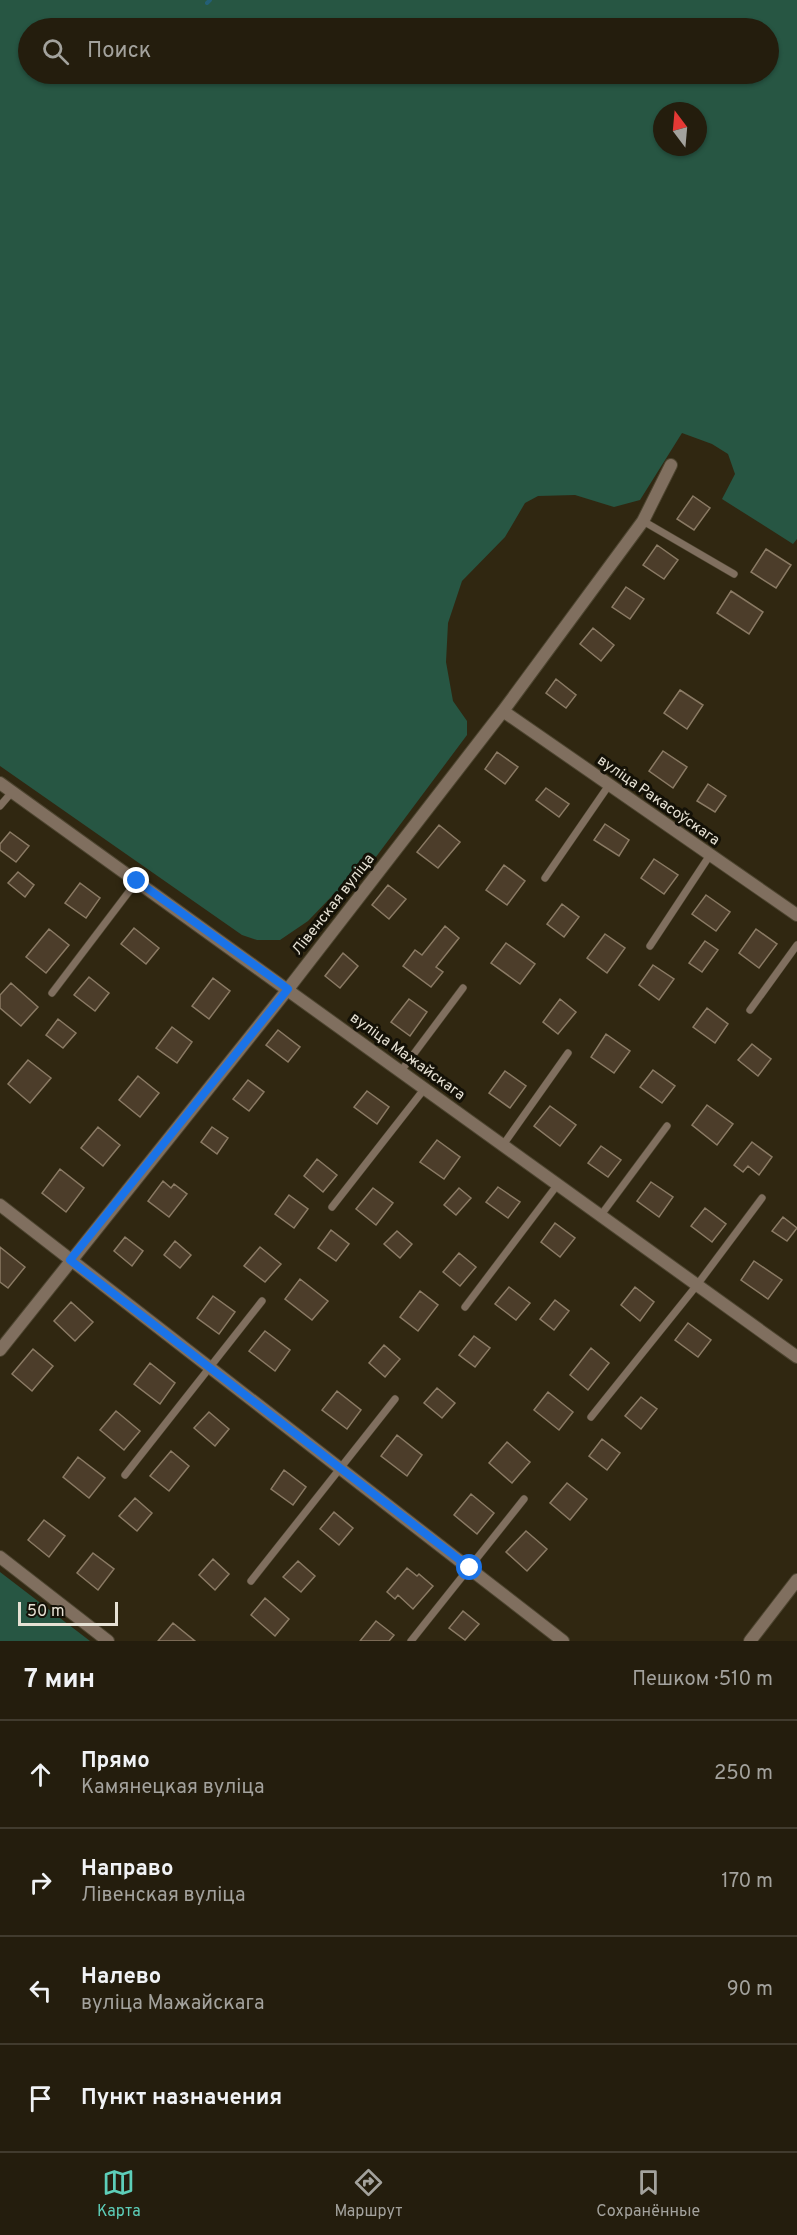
<!DOCTYPE html>
<html lang="ru">
<meta charset="utf-8">
<style>
:root{--surface:#241d0d;--page:#302a1b;--text:#f1f3f6;--muted:#a3a29d;--line:#413b2e;--accent:#5dceb9}
body{margin:0;font-family:Overpass,sans-serif;background:var(--page);color:var(--text)}
.compass{position:absolute;left:653px;top:102px;width:54px;height:54px;border-radius:50%;background:var(--surface);box-shadow:0 2px 4px #0004;rotate:344deg}
.scale{position:absolute;left:18px;bottom:15px;width:100px;box-sizing:border-box;padding-left:6px;border:3px solid #e6e1d4;border-top:0;font-size:16px;line-height:21px;white-space:nowrap;color:#e6e1d4;-webkit-text-stroke:4px #141107;paint-order:stroke}
.stop{position:absolute;width:18px;height:18px;margin:-14px;border:4px solid #1a73e8;border-radius:50%;background:#fff}
.stop.end{background:#1a73e8;border-color:#fff;box-shadow:0 2px 6px #0008}
.list{margin:0;padding:0;list-style:none}
h2{display:flex;justify-content:space-between;align-items:center;height:78px;margin:0;padding:0 24px;font-size:26px}
h2 small{font-size:20px;font-weight:400;color:var(--muted)}
.list li{display:grid;grid-template-columns:39px 1fr auto;gap:18px;align-items:center;box-sizing:border-box;height:108px;padding:0 24px;border-top:2px solid var(--line)}
.list b{display:block;font-size:22px;white-space:nowrap}
.list p{margin:0;font-size:20px;white-space:nowrap;color:var(--muted)}
.list em{font-size:20px;font-style:normal;color:var(--muted)}
.icon{flex:none;width:33px;height:33px;fill:none;stroke:currentColor;stroke-width:2;stroke-linecap:round;stroke-linejoin:round}
.map{position:relative;flex:none;width:797px;height:1641px;overflow:hidden}
.search{position:absolute;background:var(--surface);box-shadow:0 2px 4px #0004;left:18px;right:18px;top:18px;height:66px;display:flex;align-items:center;gap:15px;box-sizing:border-box;padding:0 21px;border-radius:33px;color:var(--muted);font-size:22px}
.sheet{height:510px;background:var(--surface)}
nav{display:flex;justify-content:space-around;align-items:center;box-sizing:border-box;height:84px;border-top:2px solid var(--line);background:var(--surface);font-size:16px;color:var(--muted)}
nav a{display:grid;justify-items:center;gap:3px}
nav .on{color:var(--accent)}
.map>svg:first-child{display:block}
</style>
<div class="map">
<svg width="797" height="1641" viewBox="0 0 797 1641">
<rect width="100%" height="100%" fill="#302711"/>
<path fill="#275643" fill-rule="evenodd" d="M0,0H797V539L793,544L722,499L735,474L728,454L712,444L682,433L640,500L614,507L575,495L538,496L525,503L505,537L462,581L448,623L446,662L453,701L467,721V735L355,885L334,894L308,921L280,940H257L242,935L0,766ZM28,28H768V74H28ZM662,111H698V147H662Z
M0,1572L90,1641H0Z"/>
<g fill="none" stroke-linecap="round" stroke-linejoin="round">
<path stroke="#245f76" stroke-width="4" d="M207,3L210,0"/>
</g>
<path fill="#4c3d2a" stroke="#8a7a64" stroke-width="1.5" d="M693,496L710,508L694,530L677,519Z
M657,545L678,560L664,579L643,565Z
M766,549L791,565L776,588L751,572Z
M626,587L644,599L630,619L612,607Z
M731,591L763,612L749,634L717,613Z
M593,628L614,645L601,661L580,644Z
M556,679L576,695L566,708L546,693Z
M680,690L703,705L687,729L664,713Z
M663,751L687,767L673,788L649,771Z
M497,752L518,767L505,784L485,769Z
M708,784L726,796L715,812L697,801Z
M546,788L569,804L559,817L536,800Z
M605,824L629,840L619,856L594,840Z
M439,825L460,842L438,868L417,852Z
M10,832L29,846L16,862L0,850V844Z
M654,859L678,875L664,894L641,878Z
M504,865L525,881L507,905L486,890Z
M18,872L34,885L25,897L8,883Z
M80,883L100,898L86,918L65,903Z
M388,885L406,899L389,919L372,905Z
M706,895L730,912L716,931L692,914Z
M562,904L579,917L564,937L547,924Z
M445,926L459,938L436,967L443,972L431,987L403,966L415,950L422,955Z
M134,928L159,948L146,964L121,944Z
M49,929L69,945L46,973L26,957Z
M756,929L777,944L759,968L739,953Z
M605,934L625,948L607,973L587,958Z
M705,941L718,950L702,972L689,963Z
M506,943L535,964L520,984L491,963Z
M343,953L358,966L340,988L325,976Z
M653,965L674,979L659,1000L639,985Z
M89,977L109,993L95,1011L74,995Z
M213,978L230,991L209,1019L192,1006Z
M11,983L38,1007L21,1026L0,1008V995Z
M409,999L427,1012L410,1036L391,1022Z
M560,999L576,1012L558,1034L543,1022Z
M707,1008L728,1024L715,1043L693,1027Z
M58,1019L76,1033L63,1048L46,1035Z
M172,1027L192,1042L177,1063L156,1048Z
M278,1030L300,1047L288,1062L266,1045Z
M606,1034L630,1051L614,1073L591,1057Z
M752,1044L771,1059L758,1076L738,1060Z
M28,1060L51,1078L30,1103L8,1084Z
M653,1070L675,1086L662,1103L640,1087Z
M505,1071L526,1086L510,1108L489,1093Z
M138,1076L159,1093L140,1117L119,1100Z
M248,1080L264,1092L249,1111L233,1099Z
M367,1091L389,1107L377,1124L354,1107Z
M707,1105L733,1124L717,1145L692,1125Z
M550,1106L576,1125L560,1146L534,1126Z
M98,1127L120,1145L103,1166L81,1148Z
M212,1127L228,1138L217,1154L201,1142Z
M437,1140L460,1157L444,1179L420,1162Z
M752,1142L772,1157L759,1175L748,1166L743,1172L734,1165Z
M601,1146L621,1160L608,1177L588,1163Z
M317,1159L337,1175L323,1192L304,1176Z
M60,1169L84,1188L66,1212L42,1193Z
M163,1181L171,1188L174,1184L187,1194L169,1217L148,1201Z
M651,1182L673,1197L659,1217L637,1201Z
M498,1187L520,1202L508,1218L486,1202Z
M373,1188L393,1203L376,1225L356,1209Z
M459,1188L471,1198L456,1215L444,1205Z
M289,1195L308,1209L294,1228L275,1214Z
M705,1208L726,1224L712,1242L691,1226Z
M783,1217L797,1228L787,1241L772,1231Z
M555,1223L575,1238L560,1257L541,1242Z
M331,1230L349,1244L336,1261L318,1248Z
M397,1231L412,1244L400,1258L384,1244Z
M125,1237L143,1251L132,1266L114,1251Z
M175,1241L191,1255L180,1268L164,1255Z
M0,1247L25,1267L8,1288L0,1282Z
M260,1247L281,1264L265,1282L244,1266Z
M459,1253L476,1267L460,1286L443,1272Z
M754,1261L782,1280L768,1299L741,1280Z
M300,1279L328,1301L312,1320L285,1299Z
M509,1287L530,1303L516,1320L495,1304Z
M635,1287L654,1302L640,1321L621,1305Z
M420,1291L438,1305L418,1331L400,1317Z
M213,1296L235,1312L219,1334L197,1318Z
M555,1300L569,1311L554,1330L540,1319Z
M71,1302L93,1322L75,1341L54,1321Z
M688,1323L711,1340L698,1357L675,1340Z
M265,1331L290,1350L275,1371L249,1351Z
M474,1336L490,1348L475,1367L459,1355Z
M384,1345L400,1359L385,1377L369,1363Z
M591,1348L609,1363L588,1390L570,1375Z
M33,1349L53,1366L32,1391L12,1374Z
M150,1363L175,1383L160,1404L134,1384Z
M437,1388L455,1403L442,1418L424,1403Z
M337,1391L361,1410L347,1429L322,1410Z
M548,1392L573,1412L559,1430L534,1410Z
M641,1397L657,1409L641,1429L625,1416Z
M116,1411L140,1431L124,1450L100,1430Z
M209,1412L229,1429L215,1446L194,1428Z
M397,1435L422,1455L407,1476L381,1456Z
M602,1439L620,1453L607,1470L589,1456Z
M507,1442L530,1462L512,1483L489,1463Z
M171,1451L189,1466L169,1491L150,1476Z
M78,1457L105,1478L89,1498L63,1477Z
M284,1470L306,1487L293,1505L271,1489Z
M567,1483L587,1499L570,1520L550,1503Z
M471,1494L494,1513L477,1534L454,1515Z
M135,1498L152,1513L137,1531L119,1516Z
M334,1512L353,1528L339,1545L320,1529Z
M44,1520L65,1536L49,1557L28,1540Z
M526,1531L547,1549L527,1571L506,1552Z
M93,1553L114,1569L98,1590L77,1573Z
M213,1559L229,1574L215,1590L199,1575Z
M298,1561L315,1576L301,1592L283,1577Z
M407,1568L417,1576L419,1574L433,1586L413,1609L398,1595L395,1599L387,1592Z
M265,1598L289,1619L275,1636L251,1615Z
M463,1611L479,1624L465,1640L449,1628Z
M376,1621L394,1635L389,1641H360Z
M173,1623L195,1641H158Z"/>
<g fill="none" stroke-linecap="round" stroke-linejoin="round">
<g stroke="#4d4530" stroke-width="8">
<path id="lane" d="M643,521L734,574
M0,806L12,792
M545,878L609,785
M650,946L710,855
M52,993L137,881
M750,1010L797,945
M401,1071L463,988
M503,1145L568,1053
M332,1207L425,1088
M601,1215L667,1126
M465,1307L558,1184
M591,1417L697,1285L762,1198
M125,1475L262,1301
M251,1581L395,1399
M411,1641L524,1499"/>
</g>
<g stroke="#4d4530" stroke-width="14">
<path id="street" d="M503,711L797,915
M0,783L797,1357
M0,1205L563,1641
M0,1350L288,989L503,711L643,521L671,465
M0,1557L108,1641
M750,1641L797,1580"/>
</g>
<use href="#lane" stroke="#806f5f" stroke-width="7"/>
<use href="#street" stroke="#806f5f" stroke-width="12"/>
</g>
<g fill="none" stroke-linecap="round" stroke-linejoin="round">
<path stroke="#1a73e8" stroke-width="8" d="M137,881L288,989L70,1260L470,1568"/>
</g>
<g text-anchor="middle" dominant-baseline="central" stroke-width="6" stroke-linejoin="round" paint-order="stroke">
<g font-size="15" fill="#e6e1d4" stroke="#141107">
<text transform="translate(658 801) rotate(35)">вуліца Ракасоўскага</text>
<text transform="translate(334 905) rotate(-52)">Лівенская вуліца</text>
<text transform="translate(407 1057) rotate(36)">вуліца Мажайскага</text>
</g>
</g>
</svg>
<svg class="compass" viewBox="-18 -18 36 36"><path d="M0-13l5 13h-10z" fill="#e53935"/><path d="M0 13l5-13h-10z" fill="#a3a29d"/></svg>
<div class="scale">50 m</div>
<div class="stop" style="left:470px;top:1568px"></div>
<div class="stop end" style="left:137px;top:881px"></div>
<div class="search"><svg class="icon" aria-label="search" viewBox="0 0 24 24"><circle cx="10" cy="10" r="6"/><path d="M15 15l6 6"/></svg>Поиск</div>
</div>
<section class="sheet">
<h2>7 мин<small>Пешком · 510 m</small></h2>
<ul class="list">
<li><svg class="icon" aria-label="ahead" viewBox="0 0 24 24"><path d="M12 20V5M6 11l6-6 6 6"/></svg><div><b>Прямо</b><p>Камянецкая вуліца</p></div><em>250 m</em></li>
<li><svg class="icon" aria-label="right" viewBox="0 0 24 24"><path d="M7 20v-9h11M14 6l5 5-5 5"/></svg><div><b>Направо</b><p>Лівенская вуліца</p></div><em>170 m</em></li>
<li><svg class="icon" aria-label="left" viewBox="0 0 24 24"><path d="M17 20v-9H6M10 6l-5 5 5 5"/></svg><div><b>Налево</b><p>вуліца Мажайскага</p></div><em>90 m</em></li>
<li><svg class="icon" aria-label="arrive" viewBox="0 0 24 24"><path d="M6 21V4h12l-3 4 3 4H6"/></svg><div><b>Пункт назначения</b></div></li>
</ul>
</section>
<nav>
<a class="on"><svg class="icon" aria-label="map" viewBox="0 0 24 24"><path d="M3 6l6-2 6 2 6-2v14l-6 2-6-2-6 2zM9 4v14M15 6v14"/></svg>Карта</a>
<a><svg class="icon" aria-label="directions" viewBox="0 0 24 24"><path d="M12 3l9 9-9 9-9-9zM9 14v-3h6M13 9l2 2-2 2"/></svg>Маршрут</a>
<a><svg class="icon" aria-label="saved" viewBox="0 0 24 24"><path d="M7 4h10v16l-5-4-5 4z"/></svg>Сохранённые</a>
</nav>
